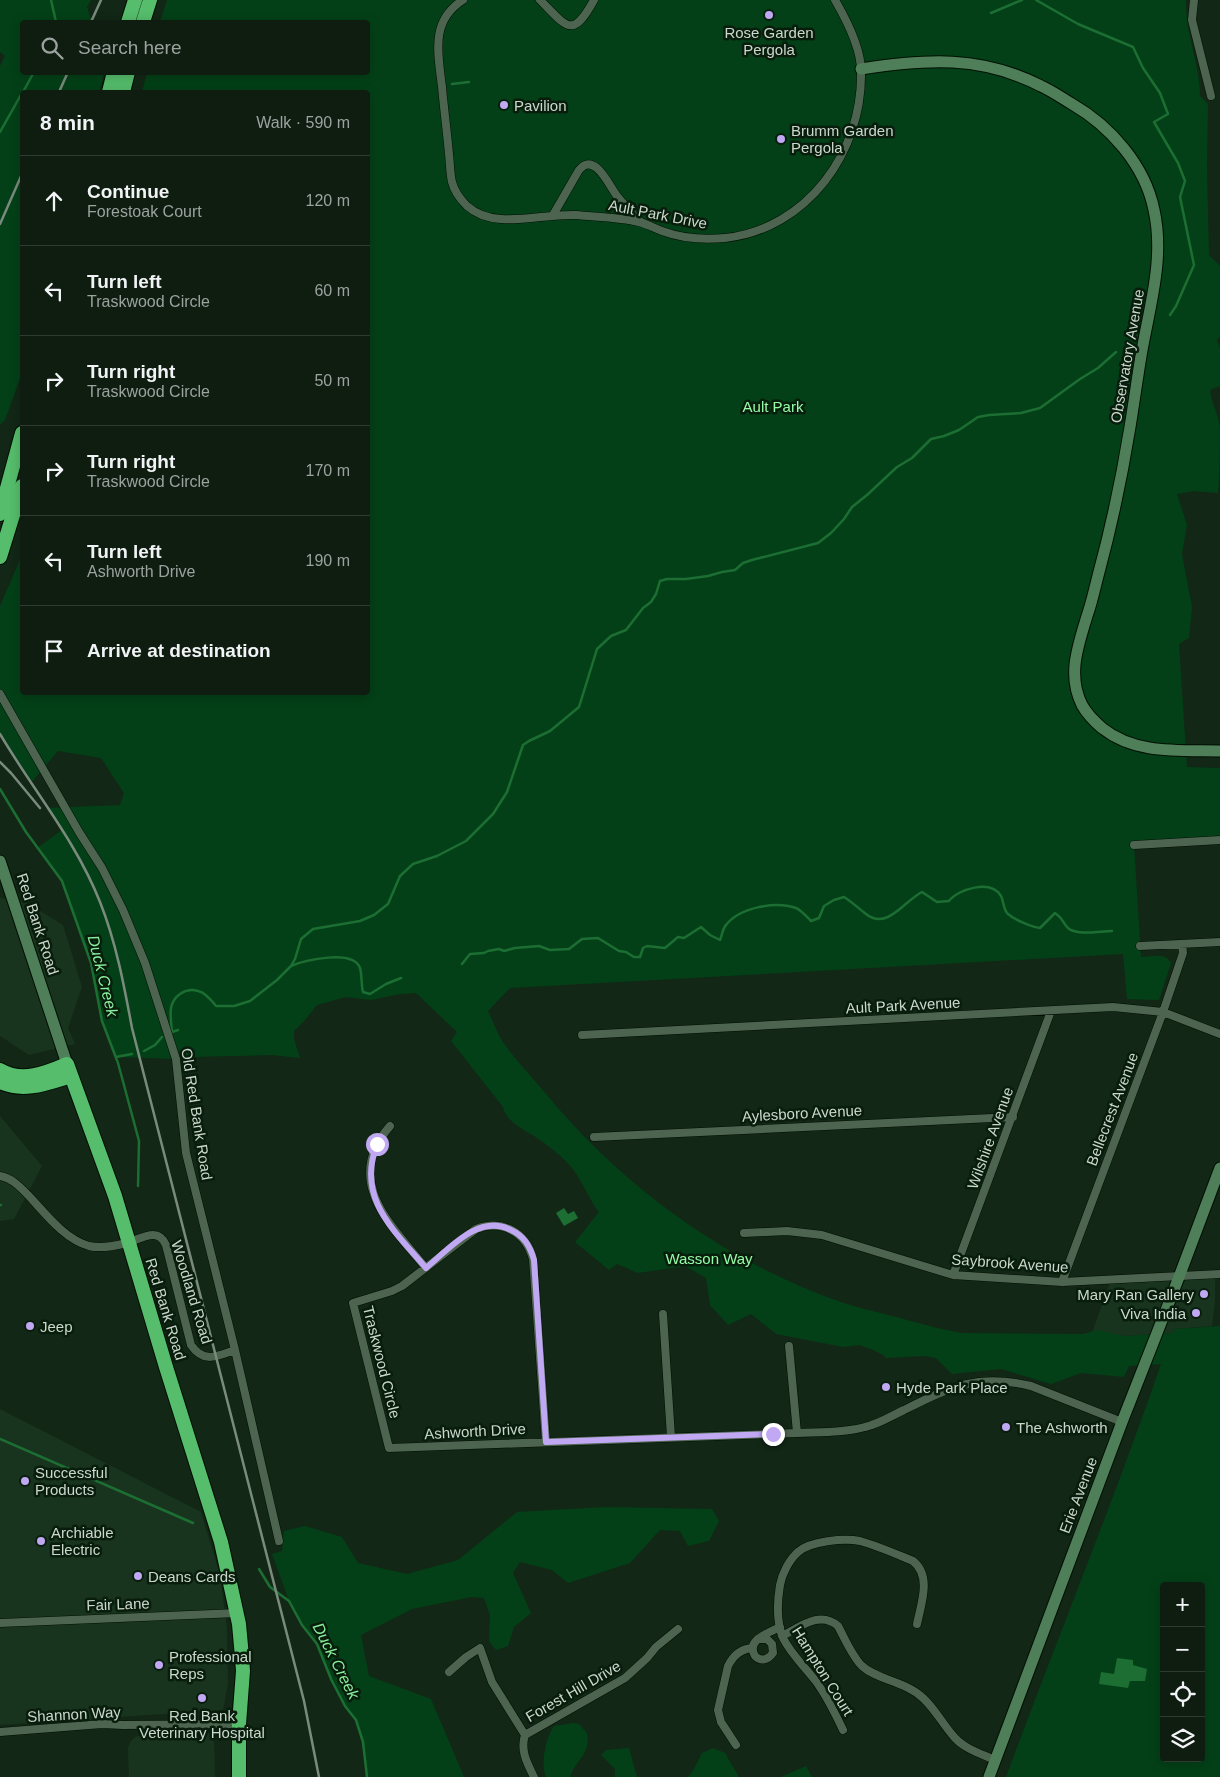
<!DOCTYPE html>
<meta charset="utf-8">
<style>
:root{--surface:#0e1d10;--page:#1c2a1e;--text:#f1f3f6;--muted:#9ba29f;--line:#2e3b30}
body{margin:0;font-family:Arial,sans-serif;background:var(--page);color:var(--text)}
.controls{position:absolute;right:15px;bottom:15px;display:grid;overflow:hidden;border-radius:5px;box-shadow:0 2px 12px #0003}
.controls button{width:45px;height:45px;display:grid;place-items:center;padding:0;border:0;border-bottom:1px solid var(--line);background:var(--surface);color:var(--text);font:25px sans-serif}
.stop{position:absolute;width:15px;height:15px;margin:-11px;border:4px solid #c0a8f3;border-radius:50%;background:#fff}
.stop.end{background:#c0a8f3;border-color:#fff;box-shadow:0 1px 5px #0008}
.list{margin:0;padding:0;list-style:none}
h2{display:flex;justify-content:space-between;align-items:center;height:65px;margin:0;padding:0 20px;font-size:21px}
h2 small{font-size:16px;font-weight:400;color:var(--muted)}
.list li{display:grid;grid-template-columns:32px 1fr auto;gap:15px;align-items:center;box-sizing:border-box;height:90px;padding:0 20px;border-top:1px solid var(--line)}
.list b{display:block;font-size:19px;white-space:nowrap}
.list p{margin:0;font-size:16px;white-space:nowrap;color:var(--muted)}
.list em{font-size:16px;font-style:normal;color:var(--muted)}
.icon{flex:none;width:28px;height:28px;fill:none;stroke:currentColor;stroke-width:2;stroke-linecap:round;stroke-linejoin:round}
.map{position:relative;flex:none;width:1220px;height:1777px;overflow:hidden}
.search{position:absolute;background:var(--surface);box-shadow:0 2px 12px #0003;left:20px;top:20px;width:350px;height:55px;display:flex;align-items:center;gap:12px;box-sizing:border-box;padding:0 18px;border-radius:5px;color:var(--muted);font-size:19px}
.panel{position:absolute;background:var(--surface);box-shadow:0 2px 12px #0003;left:20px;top:90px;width:350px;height:605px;border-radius:5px}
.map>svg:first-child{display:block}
</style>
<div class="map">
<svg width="1220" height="1777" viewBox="0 0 1220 1777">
<rect width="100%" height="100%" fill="#122716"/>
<path fill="#19341e" d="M0,898L24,901L63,925L82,987L68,1028L75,1044L29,1055L0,1036Z
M0,1116L42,1166L14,1219L0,1221Z
M1215,1275V1302L1212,1326L1175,1329L1173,1333L1090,1338L1111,1280Z
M0,1409L201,1512L220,1575L227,1628L228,1684L223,1710L0,1725Z
M208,1733L212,1735L214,1739L215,1777H129L128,1748L130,1742L135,1737L144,1734Z"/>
<path fill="#034017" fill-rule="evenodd" d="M0,0H91L87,7L92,22H22V72L104,73L99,92H22V373L5,420L0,425V66L5,56L0,52Z
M167,0H1186C1185,33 1200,64 1200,96L1208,104L1207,168L1209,255L1220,266V337L1217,340L1220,349V386L1210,390C1211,403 1219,415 1220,428C1220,449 1220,472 1218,493L1193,491L1177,494L1187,525L1182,554L1192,607L1189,638L1179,644L1187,767L1220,768V840L1134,845L1141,957C1152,957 1165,952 1171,963L1159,1000L1127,999L1123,954L510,988L488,1011C493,1021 497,1033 503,1042C516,1061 532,1077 547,1095C622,1186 725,1261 838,1301C855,1307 874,1311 892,1316C916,1322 938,1329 962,1333L1083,1334L1098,1330L1124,1336L1173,1333L1175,1329L1220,1326V1777H1006C1057,1639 1113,1503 1161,1364L1129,1366L1124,1377L1081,1373L1051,1384L1001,1369L952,1374L936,1358L924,1356L885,1358V1356L871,1349L859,1345L843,1347L776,1334L751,1314L728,1325L710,1305L706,1278L685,1266L638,1273L617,1264L609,1270L575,1242L599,1212C588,1198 583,1182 572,1168C564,1158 550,1147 540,1140C527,1131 506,1123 503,1107L451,1041L457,1032L416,993L400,994L371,1000L346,997L317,1005L305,1020L294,1031V1039L300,1058L271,1055L192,1057L176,1059L116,1057L102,1021L91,963L62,881L37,848L62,830L47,808L120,805L124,793L101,758L58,751L31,783L0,734V606L22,555V692H368V92H142L147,73L368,72V22H160ZM1164,1586H1201V1758H1164Z
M605,1507L712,1509L719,1521L709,1541L688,1546L680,1531L660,1530L630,1563L568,1583L552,1570L520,1562L513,1573L531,1613L514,1627L508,1646L496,1650L489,1641L490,1615L484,1598L472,1597L412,1609L361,1635L369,1676L431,1699L464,1777H367L363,1742L356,1720L345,1706L331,1679L317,1644L302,1625L289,1601L272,1554L282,1551L284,1531L305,1526L342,1537L358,1563L407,1574L458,1560L517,1512Z
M573,1723L579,1724L587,1733C591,1756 576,1758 570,1777H546C540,1764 546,1737 554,1726Z
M629,1748L637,1777H615V1769L601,1755L606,1750Z
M713,1748L725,1753L739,1777H688L694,1769L702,1753Z
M806,1766L812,1777H781Z"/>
<path fill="#1c6e33" d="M564,1208L568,1214L574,1211L578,1218L564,1226L556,1213Z
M1117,1658L1133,1660V1665L1147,1669L1145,1681H1130L1128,1688L1099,1684L1101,1672L1114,1674Z"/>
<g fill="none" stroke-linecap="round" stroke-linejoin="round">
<path stroke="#1c6e33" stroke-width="2.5" d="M51,0L56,22
M1036,0L1078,24L1133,47L1143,68L1160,93L1168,114L1154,122L1178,163L1185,181L1180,197L1194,265L1176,306L1170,315
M991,13L1022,0
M452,84L469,82
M23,92L34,72
M0,132L22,93
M0,789L26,832L62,881L91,963L102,1021L118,1063L139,1141L138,1186
M462,964L470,954L484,953L488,951L499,949L504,951L515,948L539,946L550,950L569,949L582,939L598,938L619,951L626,952L634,957H640L643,948L647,946L665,948L678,937L684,938L701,927L710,935L720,940C722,935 723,928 726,925C740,907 776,901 796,908C801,910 807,917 811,921L819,918L824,906L834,900L844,897C852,902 858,908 866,914C887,931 904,901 922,892L937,902L949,901C958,889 991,879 1001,896C1004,902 1003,909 1008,914C1015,920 1032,927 1040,928L1055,913C1064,919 1062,922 1068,928C1077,936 1100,931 1112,931
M291,966C305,960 353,949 360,968C362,974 361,984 363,992L370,994L386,984L401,978
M178,1030L172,1032C171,1024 170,1015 171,1008C173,996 186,987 198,991C205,992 212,1001 216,1006H234L250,1001L277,980L291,966L295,959L301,939L313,929L360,921L374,915L388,904L400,876L413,864L437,856L466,841L493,814L507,792L523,745L529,741L550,731L579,707L597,649L611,636L626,630L643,608L651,602L656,594L660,581L667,579H686L708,576L722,572L735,570L743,563L752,560L818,543L831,533L844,519L852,507L867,495L897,467L912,458L931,439L944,436L959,430L978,417L989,415L1021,413L1040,408L1080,379L1098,368L1116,352
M144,1051L155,1045L162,1037
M116,1057L132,1054
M0,1205H1
M0,1439L193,1523
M259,1569L270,1587L289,1601L302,1625L317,1644L331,1679L345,1706L356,1720L363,1742L367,1777"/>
<g stroke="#000f03" stroke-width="9">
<path id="street" d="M463,0C430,21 438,53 442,87C444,109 447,132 449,154C450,163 450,174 452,182C454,190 461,200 467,206C495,231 541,213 576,215C597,217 619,217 639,222C647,224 654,228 662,231C681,238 704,240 725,238C807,229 863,152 861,71C861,49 846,19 835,0
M540,0C567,27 572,40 594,0
M1194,0L1192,20L1211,96
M553,215L579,170C595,151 609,186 617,196C624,205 633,214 641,222
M0,694L79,832L102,868L123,910L145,963L176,1059L186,1153L235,1350L279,1541
M1134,845L1220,840
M1140,946L1220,942
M582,1035L1113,1007L1163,1012L1220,1034
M390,1126C342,1181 391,1225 426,1268
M594,1137L1013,1117
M0,1176C12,1178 20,1187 28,1195C45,1213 64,1239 89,1246C101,1249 115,1246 127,1243C141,1239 158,1226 166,1245L191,1345C204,1364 217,1356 235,1350
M744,1233L787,1231L822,1235L953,1275L1062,1282L1220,1274
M953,1275L1051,1011
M1062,1282L1163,1012L1183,953L1182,944
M663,1314L671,1437
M789,1346L797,1433
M546,1442L533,1259C526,1232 502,1219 476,1229L402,1286L392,1291L353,1303L389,1448L797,1433C819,1432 844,1433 865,1427C879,1424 891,1416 904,1410C950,1387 978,1373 1031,1386L1122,1422
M0,1623L237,1613
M782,1636C800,1627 820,1610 838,1626C845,1639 852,1656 862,1666C877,1680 905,1681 923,1698C936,1710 943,1725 955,1738C965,1749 982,1754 995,1760
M758,1639H767L772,1644L773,1653C768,1660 761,1662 755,1656C745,1640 769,1633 780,1627
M449,1672L466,1657L480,1648L492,1682L525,1735
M843,1730C835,1713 826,1695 815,1680C804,1666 791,1654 783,1638C776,1621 777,1603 780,1585C782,1574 789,1560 798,1552C810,1541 844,1538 860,1541C878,1546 896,1554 913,1561C932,1576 921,1604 917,1624
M0,1732L102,1724L123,1725L239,1724
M736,1745L721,1722L718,1710L728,1666C733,1656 740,1649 752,1648
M534,1777C527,1763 520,1750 525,1735L625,1678L647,1658L656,1647L678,1629"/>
</g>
<g stroke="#000f03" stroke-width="13">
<path id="secondary" d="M861,69C925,59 981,55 1041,86C1052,91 1062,98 1072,104C1110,126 1145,165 1154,210C1165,259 1149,308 1141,356C1137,380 1134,403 1130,427C1122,476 1112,524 1099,572C1095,587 1092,602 1087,616C1078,646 1067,675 1082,705C1087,714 1095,722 1102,728C1136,755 1180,750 1220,751
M0,861L67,1064
M989,1777L1122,1422L1179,1277L1220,1168"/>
</g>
<g stroke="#000f03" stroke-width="16">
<path id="highway" d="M128,22L135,0
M143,22L150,0
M109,92L114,72
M123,92L128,72
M0,514L22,433
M0,557L22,486
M0,1070C22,1083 46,1073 67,1064L115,1196L166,1367L221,1542L239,1624L242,1657L243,1671L239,1724V1777
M0,1082C24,1093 48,1083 71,1076"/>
</g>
<use href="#street" stroke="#4d6450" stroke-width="8"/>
<use href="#secondary" stroke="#4f7f58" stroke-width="11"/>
<use href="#highway" stroke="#55bd6c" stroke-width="14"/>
<path stroke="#7a8b7d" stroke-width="2.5" d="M91,22L101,0
M59,92L68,72
M0,224L22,174
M0,734C33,790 76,841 100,902C116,942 124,985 132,1028L304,1701L319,1777
M0,762L11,773L40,808"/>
</g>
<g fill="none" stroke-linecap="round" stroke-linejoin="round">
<path stroke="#c0a8f3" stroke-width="6" d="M377,1144C356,1199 394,1230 426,1268C449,1249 479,1213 511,1230C524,1236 530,1246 534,1260L546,1442L773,1434"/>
</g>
<g fill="#c0a8f3" stroke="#081d0c" stroke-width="2">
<circle cx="769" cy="15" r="5"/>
<circle cx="504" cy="105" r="5"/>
<circle cx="781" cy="139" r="5"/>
<circle cx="1204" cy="1294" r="5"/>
<circle cx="1196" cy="1313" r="5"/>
<circle cx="30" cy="1326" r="5"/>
<circle cx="886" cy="1387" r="5"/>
<circle cx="1006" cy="1427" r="5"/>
<circle cx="25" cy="1481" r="5"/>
<circle cx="41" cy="1541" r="5"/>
<circle cx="138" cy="1576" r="5"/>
<circle cx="159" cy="1665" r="5"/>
<circle cx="202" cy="1698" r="5"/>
</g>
<g text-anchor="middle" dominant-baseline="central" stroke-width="5" stroke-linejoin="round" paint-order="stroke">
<g font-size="15" fill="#cbd8cc" stroke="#081d0c" text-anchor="start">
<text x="769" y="32" text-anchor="middle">Rose Garden<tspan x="769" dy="17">Pergola</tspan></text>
<text x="514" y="105">Pavilion</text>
<text x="791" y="130">Brumm Garden<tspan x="791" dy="17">Pergola</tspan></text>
<text x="1194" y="1294" text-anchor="end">Mary Ran Gallery</text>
<text x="1186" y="1313" text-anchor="end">Viva India</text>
<text x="40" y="1326">Jeep</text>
<text x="896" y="1387">Hyde Park Place</text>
<text x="1016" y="1427">The Ashworth</text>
<text x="35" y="1472">Successful<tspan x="35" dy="17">Products</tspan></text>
<text x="51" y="1532">Archiable<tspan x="51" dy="17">Electric</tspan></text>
<text x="148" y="1576">Deans Cards</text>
<text x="169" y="1656">Professional<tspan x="169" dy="17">Reps</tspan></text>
<text x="202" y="1715" text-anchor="middle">Red Bank<tspan x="202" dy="17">Veterinary Hospital</tspan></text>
</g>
<g font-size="15" fill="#cbd8cc" stroke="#081d0c">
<text transform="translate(658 214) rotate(11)">Ault Park Drive</text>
<text transform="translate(1127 356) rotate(-80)">Observatory Avenue</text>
<text transform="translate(38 924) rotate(72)">Red Bank Road</text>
<text transform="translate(903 1005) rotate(-3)">Ault Park Avenue</text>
<text transform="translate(1112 1109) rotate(-69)">Bellecrest Avenue</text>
<text transform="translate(802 1113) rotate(-3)">Aylesboro Avenue</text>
<text transform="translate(197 1114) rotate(81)">Old Red Bank Road</text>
<text transform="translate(990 1138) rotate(-70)">Wilshire Avenue</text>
<text transform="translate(1010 1263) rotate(4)">Saybrook Avenue</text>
<text transform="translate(192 1292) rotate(73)">Woodland Road</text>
<text transform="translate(166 1309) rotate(73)">Red Bank Road</text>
<text transform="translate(382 1362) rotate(76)">Traskwood Circle</text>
<text transform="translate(475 1431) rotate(-3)">Ashworth Drive</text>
<text transform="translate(1078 1495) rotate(-69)">Erie Avenue</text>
<text transform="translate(118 1604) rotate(-2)">Fair Lane</text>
<text transform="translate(823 1671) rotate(58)">Hampton Court</text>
<text transform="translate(573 1691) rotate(-30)">Forest Hill Drive</text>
<text transform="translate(74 1714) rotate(-3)">Shannon Way</text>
</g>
<g font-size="15" fill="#95fca8" stroke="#081d0c">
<text x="773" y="406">Ault Park</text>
<text x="709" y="1258">Wasson Way</text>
</g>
<g font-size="16" font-style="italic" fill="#89ef9c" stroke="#081d0c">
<text transform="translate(103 976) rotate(76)">Duck Creek</text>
<text transform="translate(336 1661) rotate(63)">Duck Creek</text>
</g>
</g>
</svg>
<div class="controls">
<button>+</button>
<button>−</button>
<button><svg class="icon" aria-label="locate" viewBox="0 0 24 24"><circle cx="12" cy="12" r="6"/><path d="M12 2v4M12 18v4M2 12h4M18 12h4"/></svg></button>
<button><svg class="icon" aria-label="layers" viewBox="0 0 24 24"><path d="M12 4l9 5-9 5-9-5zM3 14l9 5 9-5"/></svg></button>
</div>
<div class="stop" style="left:377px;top:1144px"></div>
<div class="stop end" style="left:773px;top:1434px"></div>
<div class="search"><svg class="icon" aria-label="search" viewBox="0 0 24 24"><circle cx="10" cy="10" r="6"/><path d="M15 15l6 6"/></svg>Search here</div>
<section class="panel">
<h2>8 min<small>Walk · 590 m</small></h2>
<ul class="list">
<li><svg class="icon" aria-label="ahead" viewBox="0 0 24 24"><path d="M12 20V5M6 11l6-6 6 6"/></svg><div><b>Continue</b><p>Forestoak Court</p></div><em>120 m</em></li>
<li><svg class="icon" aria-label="left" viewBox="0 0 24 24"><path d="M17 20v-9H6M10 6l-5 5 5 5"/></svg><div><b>Turn left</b><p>Traskwood Circle</p></div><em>60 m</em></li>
<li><svg class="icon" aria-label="right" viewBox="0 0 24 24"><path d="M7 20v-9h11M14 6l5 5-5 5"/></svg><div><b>Turn right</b><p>Traskwood Circle</p></div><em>50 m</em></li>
<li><svg class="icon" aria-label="right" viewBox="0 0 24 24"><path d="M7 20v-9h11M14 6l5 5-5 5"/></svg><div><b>Turn right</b><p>Traskwood Circle</p></div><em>170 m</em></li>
<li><svg class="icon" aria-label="left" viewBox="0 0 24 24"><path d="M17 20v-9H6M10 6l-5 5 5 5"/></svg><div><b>Turn left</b><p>Ashworth Drive</p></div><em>190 m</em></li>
<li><svg class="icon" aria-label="arrive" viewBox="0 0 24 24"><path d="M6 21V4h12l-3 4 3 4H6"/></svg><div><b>Arrive at destination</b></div></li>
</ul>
</section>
</div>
